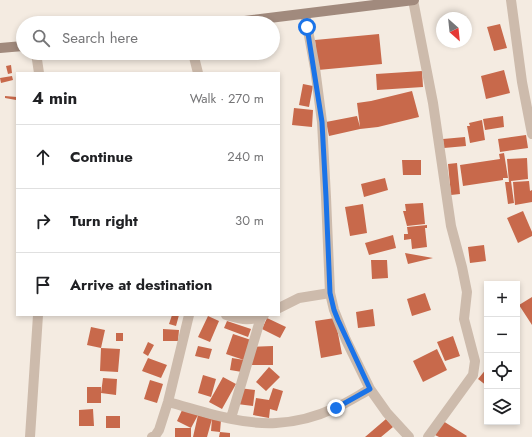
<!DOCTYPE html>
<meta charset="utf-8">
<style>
:root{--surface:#fff;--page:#f2f2f2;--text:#202124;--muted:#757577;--line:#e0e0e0}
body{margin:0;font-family:Jost,sans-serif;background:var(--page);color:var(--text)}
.controls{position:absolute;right:12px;bottom:12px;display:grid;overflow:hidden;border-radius:0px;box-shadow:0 2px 6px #0003}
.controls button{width:36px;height:36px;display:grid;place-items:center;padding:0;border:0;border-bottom:1px solid var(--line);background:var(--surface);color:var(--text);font:20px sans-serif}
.compass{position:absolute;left:436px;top:12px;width:36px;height:36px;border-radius:50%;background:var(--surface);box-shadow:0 2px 6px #0003;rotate:153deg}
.stop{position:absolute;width:12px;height:12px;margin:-9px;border:3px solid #1a73e8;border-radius:50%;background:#fff}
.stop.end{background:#1a73e8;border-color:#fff;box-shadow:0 1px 4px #0008}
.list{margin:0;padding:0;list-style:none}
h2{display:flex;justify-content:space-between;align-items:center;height:52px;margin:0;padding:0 16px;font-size:17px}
h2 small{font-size:13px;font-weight:400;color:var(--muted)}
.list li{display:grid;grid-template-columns:26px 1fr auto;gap:12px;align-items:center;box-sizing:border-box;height:64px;padding:0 16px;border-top:1px solid var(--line)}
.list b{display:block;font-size:15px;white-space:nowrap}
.list em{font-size:13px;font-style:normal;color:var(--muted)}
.icon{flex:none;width:22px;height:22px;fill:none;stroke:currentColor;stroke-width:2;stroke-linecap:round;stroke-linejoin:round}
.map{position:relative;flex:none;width:532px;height:437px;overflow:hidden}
.search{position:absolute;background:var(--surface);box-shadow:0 2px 6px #0003;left:16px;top:16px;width:264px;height:44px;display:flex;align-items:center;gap:10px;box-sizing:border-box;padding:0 14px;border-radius:22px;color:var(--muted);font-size:15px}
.panel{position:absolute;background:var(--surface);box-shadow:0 2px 6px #0003;left:16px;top:72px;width:264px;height:244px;border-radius:0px}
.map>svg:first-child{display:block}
</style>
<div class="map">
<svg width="532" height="437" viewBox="0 0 532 437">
<rect width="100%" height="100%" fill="#f4ebe1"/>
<path fill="#c8694b" d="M500,24L507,48L494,51L487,27Z
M379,34L382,64L318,70L315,40Z
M11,65L12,73L8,74L6,66Z
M504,70L510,93L486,99L481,76Z
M422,71L423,87L377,90L376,74Z
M12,76L13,80L1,83L0,78Z
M303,84L313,86L309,107L299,105Z
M412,91L419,117L378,127L360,129L329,136L326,122L357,116L360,127L357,103L371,101Z
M5,96L17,97L16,100L5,98Z
M294,108L313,110L312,127L292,125Z
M503,116L504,127L485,130L483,119Z
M482,120L485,140L470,143L467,126H470L469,123Z
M526,135L528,148L500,152L498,139Z
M465,137L466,146L444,148L443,139Z
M504,153L508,178H503V180L463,186L460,165L500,159L499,154Z
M527,158L528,179L511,181L514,203L508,204L505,182H509L507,159Z
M402,160H421V175H403Z
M457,163L460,194L451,195L448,164Z
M385,178L388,190L364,197L361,184Z
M529,181L530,191L532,190V202L515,205L513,182Z
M423,203L425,224L407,226L403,211H406L405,204Z
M363,204L367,233L350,236L345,207Z
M523,211L532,232V236L518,243L507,218Z
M427,225V228H425L427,247L412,249L411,239L404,240V234H408L407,227Z
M393,235L396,248L369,255L365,243Z
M484,245L486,261L470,263L468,247Z
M405,253L433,258L408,264Z
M371,260H387L388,278L372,279Z
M425,293L431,310L412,316L407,299Z
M532,297V325L519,305Z
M373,309L375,326L358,328L356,312Z
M172,315H179L176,326L169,324Z
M208,316L219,321L210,342L198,337Z
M267,318L286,327L280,338L262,329Z
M335,318L342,354L321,358L315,321Z
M227,321L251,329L248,337L224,328Z
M91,327L105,330L101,348L87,345Z
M163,329L179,330L178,341H163Z
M116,333H123V341H116Z
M233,334L251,340L242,372L230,370L232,358L244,360L226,354Z
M453,336L460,356L445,361L437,342Z
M148,342L154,345L148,356L143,353Z
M198,346L212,349L209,359L195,356Z
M273,346V365H251V347Z
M101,348L120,349L118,372L100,371Z
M437,349L447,370L423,382L413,361Z
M148,358L167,365L161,378L142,371Z
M269,367L280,377L266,391L256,382Z
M487,368V386L478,379Z
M203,375L216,379L211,397L198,393Z
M223,377L236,384L222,409L209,402Z
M103,378L117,379L116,395L101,393Z
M150,380L163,384L157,403L144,399Z
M87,387H101V403H87Z
M239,388L255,390L253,406L237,404Z
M273,388L283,391L277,411L270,409L269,418L253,415L256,398L269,400Z
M183,408L198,415L191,428L177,421Z
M93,409L94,426H79V410Z
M198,415L212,419L207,437H193Z
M106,416H120V428H106Z
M212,419L221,420L220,432L211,431Z
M386,419L393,427L381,437H365Z
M443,421L467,436L466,437H439L435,435Z
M175,428H191V437H175Z
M220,432L230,433V437H219Z"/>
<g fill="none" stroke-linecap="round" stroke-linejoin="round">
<path stroke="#cdbbac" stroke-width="10" d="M413,0L433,103L451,226L462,267L467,292L464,319L475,361L473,375L428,437
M511,0L522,82L532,134
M305,14L315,68L322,122L326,197L330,293L334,310L346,340L370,389L387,413L409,437
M36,53L39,73
M193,53L198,73
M279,308L299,298L330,293
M226,315C241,319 250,322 264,315
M168,402C202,411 240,425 276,423C296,422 318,416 335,408C347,403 359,395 370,389
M231,418L261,317
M30,437L38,315
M152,437L155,436L159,430L168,402L189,315"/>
<path stroke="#a18a7d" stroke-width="10" d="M229,23L414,0
M0,48L23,46"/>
</g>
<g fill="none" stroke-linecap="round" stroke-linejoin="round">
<path stroke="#1a73e8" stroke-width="5" d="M307,27L322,122L326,197L330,293L334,310L338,320L370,389L336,408"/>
</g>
</svg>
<div class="controls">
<button>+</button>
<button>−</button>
<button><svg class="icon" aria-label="locate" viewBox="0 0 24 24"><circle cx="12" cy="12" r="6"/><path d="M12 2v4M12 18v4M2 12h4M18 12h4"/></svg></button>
<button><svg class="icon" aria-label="layers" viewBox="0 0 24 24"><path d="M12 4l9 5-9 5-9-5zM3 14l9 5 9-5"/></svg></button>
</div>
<svg class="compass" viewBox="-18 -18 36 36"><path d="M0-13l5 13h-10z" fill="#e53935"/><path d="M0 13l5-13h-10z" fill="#757577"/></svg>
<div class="stop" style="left:307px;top:27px"></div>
<div class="stop end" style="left:336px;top:408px"></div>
<div class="search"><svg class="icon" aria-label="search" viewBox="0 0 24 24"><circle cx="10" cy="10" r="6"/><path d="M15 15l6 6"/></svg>Search here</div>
<section class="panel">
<h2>4 min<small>Walk · 270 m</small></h2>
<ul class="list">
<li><svg class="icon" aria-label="ahead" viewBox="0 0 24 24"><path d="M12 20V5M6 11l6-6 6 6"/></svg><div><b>Continue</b></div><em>240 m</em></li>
<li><svg class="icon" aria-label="right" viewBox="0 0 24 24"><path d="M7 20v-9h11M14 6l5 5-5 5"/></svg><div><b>Turn right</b></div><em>30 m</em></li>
<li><svg class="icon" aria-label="arrive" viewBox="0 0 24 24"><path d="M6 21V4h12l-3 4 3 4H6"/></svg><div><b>Arrive at destination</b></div></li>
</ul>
</section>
</div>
